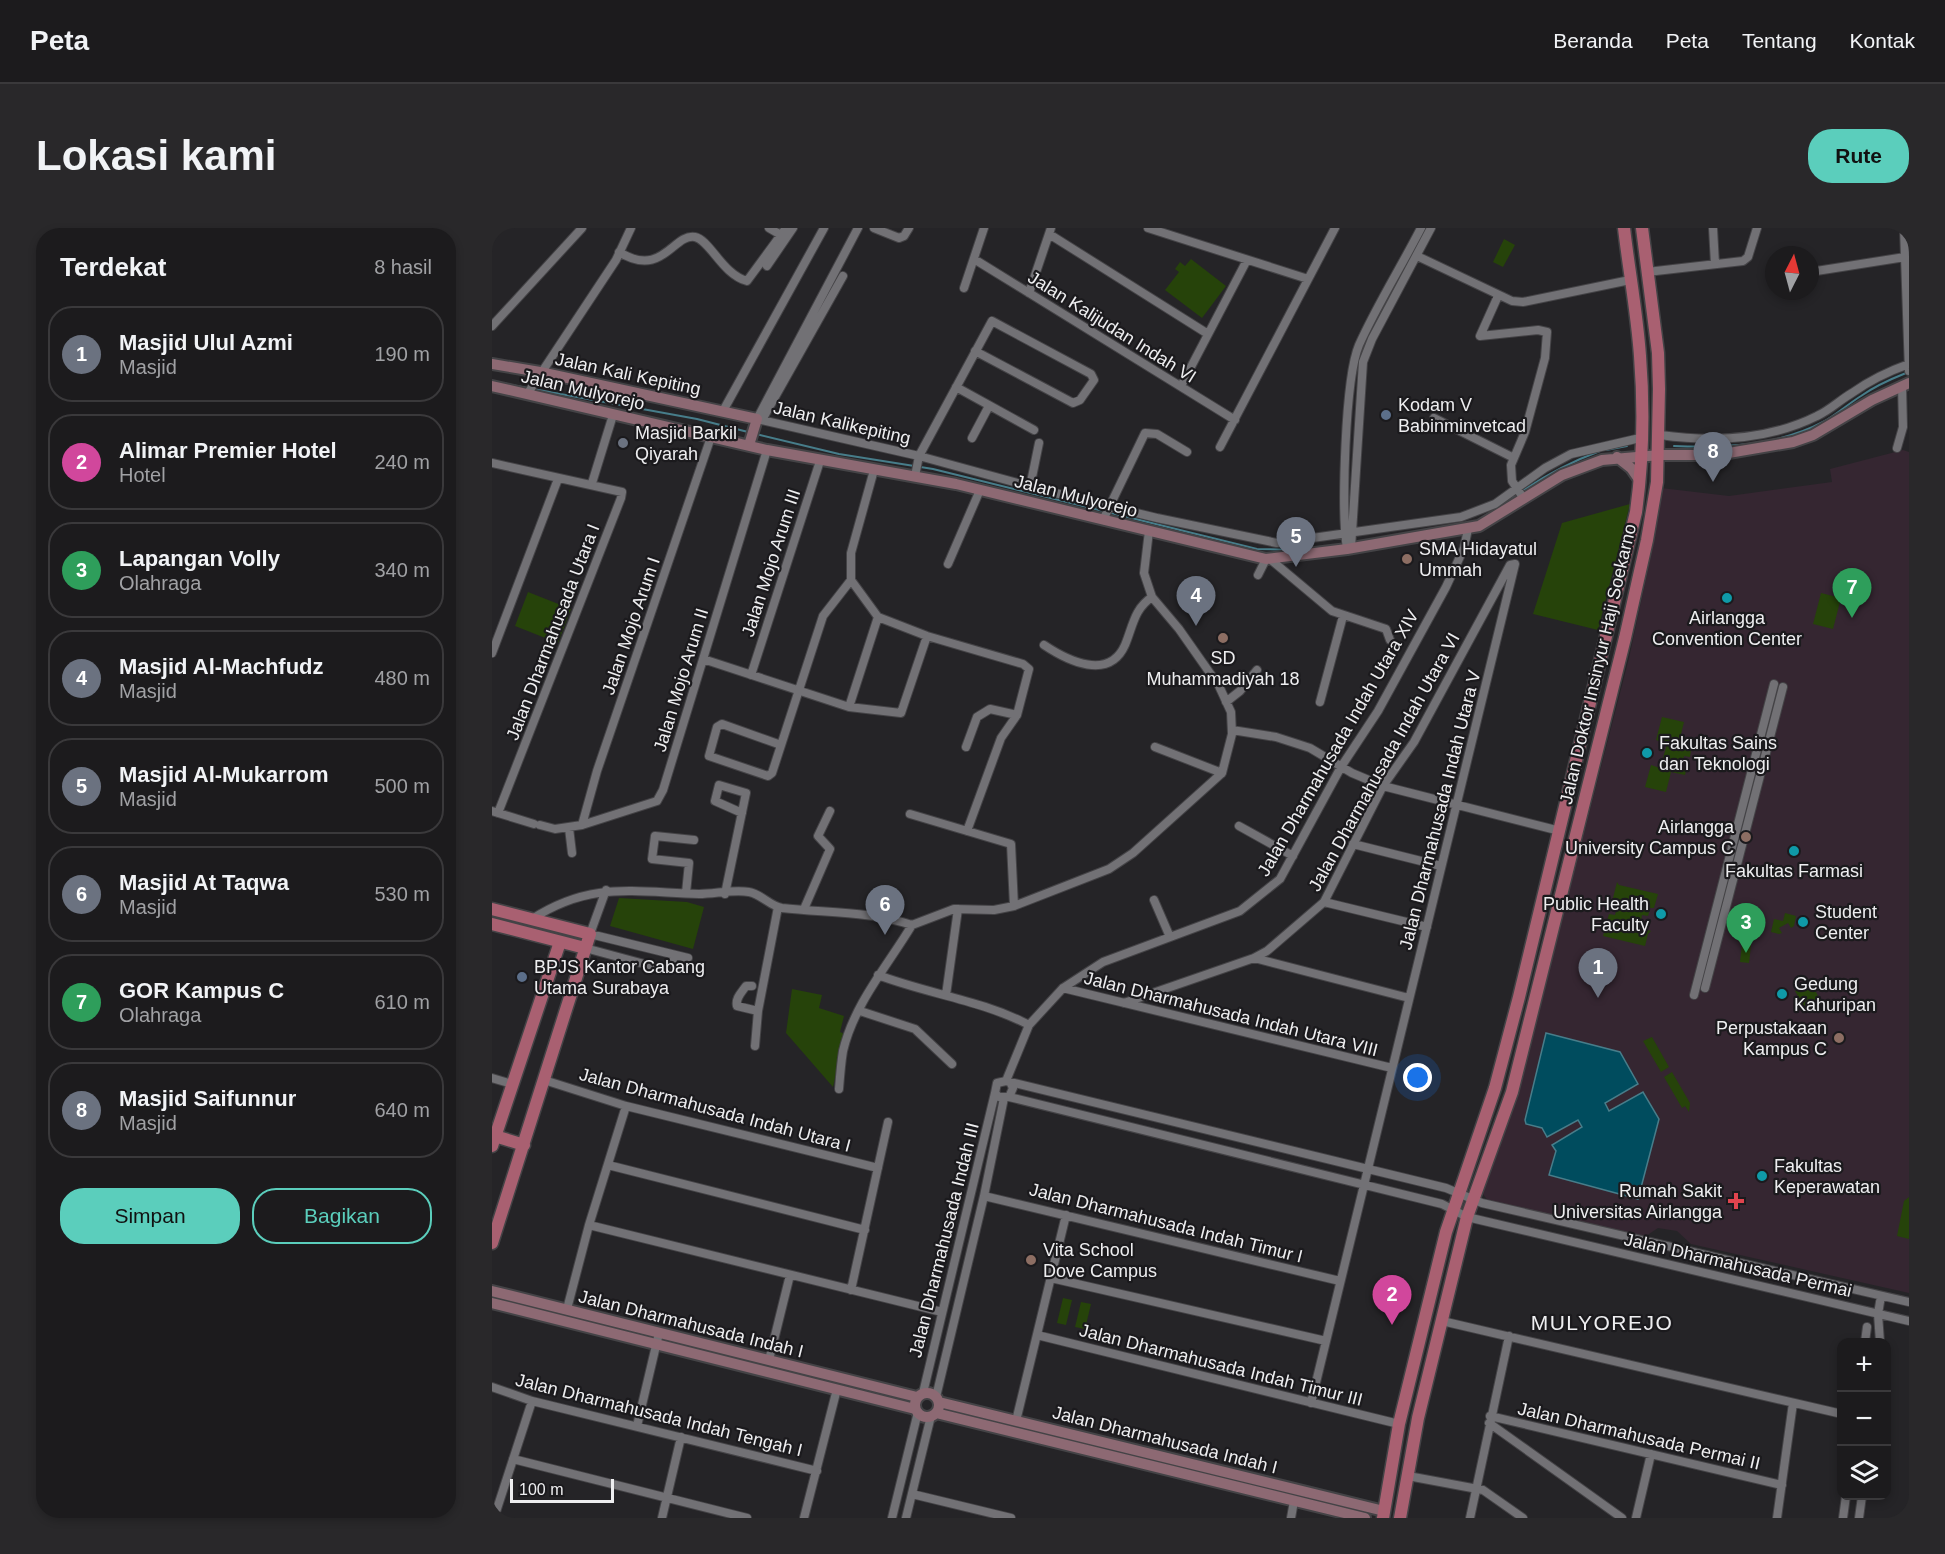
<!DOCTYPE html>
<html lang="id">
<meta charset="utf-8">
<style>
:root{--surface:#1c1b1d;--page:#29282a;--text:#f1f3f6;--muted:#a0a1a4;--line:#3a393b;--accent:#5bcebc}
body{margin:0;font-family:Helvetica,sans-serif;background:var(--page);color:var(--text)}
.controls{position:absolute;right:18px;bottom:18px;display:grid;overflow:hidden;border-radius:12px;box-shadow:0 3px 9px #0003}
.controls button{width:54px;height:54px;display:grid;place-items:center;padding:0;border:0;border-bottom:2px solid var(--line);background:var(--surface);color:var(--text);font:30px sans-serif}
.compass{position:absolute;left:1273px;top:18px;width:54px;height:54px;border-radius:50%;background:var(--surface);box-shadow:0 3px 9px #0003;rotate:6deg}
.scale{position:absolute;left:18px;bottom:15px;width:104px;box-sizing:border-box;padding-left:6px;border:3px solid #eeeef0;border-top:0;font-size:16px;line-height:21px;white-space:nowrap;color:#eeeef0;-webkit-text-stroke:4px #1b1a1d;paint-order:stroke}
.you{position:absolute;left:926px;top:850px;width:21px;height:21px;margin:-15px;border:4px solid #fff;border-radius:50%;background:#1a73e8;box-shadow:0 0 0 9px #1a73e833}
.badge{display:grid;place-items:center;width:39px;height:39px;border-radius:50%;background:var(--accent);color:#fff;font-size:20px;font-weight:700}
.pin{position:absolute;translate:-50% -50px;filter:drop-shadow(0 2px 3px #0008)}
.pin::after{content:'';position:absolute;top:32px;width:21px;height:18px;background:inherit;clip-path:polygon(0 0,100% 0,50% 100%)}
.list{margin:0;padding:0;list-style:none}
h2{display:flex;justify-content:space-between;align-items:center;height:78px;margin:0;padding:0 24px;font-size:26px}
h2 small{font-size:20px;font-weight:400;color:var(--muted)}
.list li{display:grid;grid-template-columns:39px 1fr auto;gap:18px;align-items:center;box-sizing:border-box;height:96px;margin:0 12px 12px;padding:0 12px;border:2px solid var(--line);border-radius:24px}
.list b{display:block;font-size:22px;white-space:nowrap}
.list p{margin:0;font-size:20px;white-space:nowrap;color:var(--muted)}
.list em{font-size:20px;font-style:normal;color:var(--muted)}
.actions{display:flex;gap:12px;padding:18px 24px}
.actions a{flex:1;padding:14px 0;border:2px solid var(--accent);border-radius:24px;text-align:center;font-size:21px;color:var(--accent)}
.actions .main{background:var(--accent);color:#111}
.icon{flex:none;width:33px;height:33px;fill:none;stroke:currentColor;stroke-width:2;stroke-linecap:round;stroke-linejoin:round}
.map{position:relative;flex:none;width:1417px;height:1290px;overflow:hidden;border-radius:24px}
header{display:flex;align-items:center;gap:36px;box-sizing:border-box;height:84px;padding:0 30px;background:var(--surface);border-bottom:2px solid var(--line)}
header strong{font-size:28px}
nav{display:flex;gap:33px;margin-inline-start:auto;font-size:21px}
.intro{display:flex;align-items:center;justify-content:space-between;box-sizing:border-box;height:144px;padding:0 36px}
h1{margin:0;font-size:42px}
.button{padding:15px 27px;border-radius:24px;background:var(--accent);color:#111;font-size:21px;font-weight:700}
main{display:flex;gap:36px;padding:0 36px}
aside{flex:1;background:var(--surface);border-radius:24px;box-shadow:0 3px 9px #0003}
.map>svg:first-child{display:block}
</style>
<header>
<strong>Peta</strong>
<nav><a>Beranda</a><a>Peta</a><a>Tentang</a><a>Kontak</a></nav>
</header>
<div class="intro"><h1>Lokasi kami</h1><a class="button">Rute</a></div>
<main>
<aside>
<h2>Terdekat<small>8 hasil</small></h2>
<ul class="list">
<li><span class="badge" style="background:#6b7280">1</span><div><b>Masjid Ulul Azmi</b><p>Masjid</p></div><em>190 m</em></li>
<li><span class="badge" style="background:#d1479c">2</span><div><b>Alimar Premier Hotel</b><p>Hotel</p></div><em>240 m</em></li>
<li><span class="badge" style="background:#2e9e5b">3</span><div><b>Lapangan Volly</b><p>Olahraga</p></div><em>340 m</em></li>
<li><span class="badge" style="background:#6b7280">4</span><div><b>Masjid Al-Machfudz</b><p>Masjid</p></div><em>480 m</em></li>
<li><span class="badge" style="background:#6b7280">5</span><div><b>Masjid Al-Mukarrom</b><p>Masjid</p></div><em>500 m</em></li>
<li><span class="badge" style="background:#6b7280">6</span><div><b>Masjid At Taqwa</b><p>Masjid</p></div><em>530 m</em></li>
<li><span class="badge" style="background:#2e9e5b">7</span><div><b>GOR Kampus C</b><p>Olahraga</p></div><em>610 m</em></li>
<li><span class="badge" style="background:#6b7280">8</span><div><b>Masjid Saifunnur</b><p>Masjid</p></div><em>640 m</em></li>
</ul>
<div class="actions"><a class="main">Simpan</a><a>Bagikan</a></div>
</aside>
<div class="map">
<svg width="1417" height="1290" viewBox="0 0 1417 1290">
<rect width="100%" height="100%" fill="#252427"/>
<path fill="#352631" d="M1411,222L1417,224V1065L1199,1016L1185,1003L1166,1000L1154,1008L996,973L991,966L993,959L1022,878L1137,430L1161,318L1169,260L1237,268L1340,254L1338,241Z"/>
<path fill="#26430a" d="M1012,11L1023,17L1011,39L1001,34Z
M699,31L734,58L710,90L673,62L687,44L683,41L688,34L693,38Z
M1138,276L1106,402L1041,386L1070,295Z
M36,364L79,381L66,415L23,398Z
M1329,365L1349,370L1341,401L1321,396Z
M1170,489L1192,494L1186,518L1199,522L1198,529L1192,528L1190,537L1195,539L1193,547L1179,544L1174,564L1153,559L1159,537L1168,540L1175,516L1164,512Z
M1125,654L1127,657L1166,666L1162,680H1158L1156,688L1150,687L1149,693L1155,695L1153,701L1159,703L1156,706L1153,718L1111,708L1117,686L1123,687L1125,679L1119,678Z
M127,670L195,674L212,679L201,721L118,698Z
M1293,685L1304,688L1302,698L1299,700L1296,695L1287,700L1290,705L1287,706L1279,704L1282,691L1291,693Z
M1250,716L1259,717L1257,735L1248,734Z
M1319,754L1327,770L1312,778L1303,763Z
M300,761L330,767L327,780L352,788L348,804L353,806L341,859L294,805Z
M1160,809L1177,839L1169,844L1151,813Z
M1180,844L1198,875L1197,884L1193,878L1190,880L1172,849Z
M1417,969V1011L1405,1008L1412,973Z
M571,1070L580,1072L574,1097L565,1095Z
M589,1074L599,1076L593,1101L583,1099Z"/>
<path fill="#004c5e" stroke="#477d8a" stroke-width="1.5" d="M1054,805L1128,824L1146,856L1113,875L1117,883L1151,864L1167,891L1146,971L1057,947L1064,923L1060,917L1090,899L1086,892L1055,909L1050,900L1034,896L1033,892Z"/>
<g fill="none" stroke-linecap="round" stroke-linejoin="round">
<path stroke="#477d8a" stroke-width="2" d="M0,153L35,160
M41,161L205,191L256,204
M264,206L347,226L441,241L765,321L806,322
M1182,218C1232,220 1286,218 1331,194C1344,187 1356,176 1369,168C1383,158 1399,151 1414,145
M1114,222L1135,218
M1007,280C1039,255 1070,237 1108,223"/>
<g stroke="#444346" stroke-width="10">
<path id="street" d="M277,0L289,7
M366,0L265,191L427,228L555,263L665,290L785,315L969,289L1003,276L1053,240L1079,226L1148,210
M382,0L407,10L412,8L417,0
M656,0L816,51
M1221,0L1223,36
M557,6L716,106
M127,24C171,51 181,5 203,9C218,12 230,46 255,53L294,0
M925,28L1020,73L1031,74L1138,52
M1413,29L1417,143
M482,31L743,192
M275,38L301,0
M1155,44L1251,33L1256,29L1265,0
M1318,44L1413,29L1412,0
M472,60L492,0
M537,65L559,0
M1006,68L988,108L1046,102L1055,104L1053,130L1033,204L1019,237L1020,253L1032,271
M0,98L90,0
M689,158L755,32
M464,159L542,202
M36,165L124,32L139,0
M231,183L332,0
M942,190L1022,230
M270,192L351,48
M1168,207C1219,214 1277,212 1325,188C1338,182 1348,172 1360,165C1377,153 1397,143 1417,136
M480,210L497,178
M728,219L843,0
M1405,220L1411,199L1410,158
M0,235L130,264L129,270L6,585
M423,248L427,228L500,93L599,146L602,152L588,172L581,175L483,123
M100,255L121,187
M538,259L547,215
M611,292L653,205L665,206L695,224
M859,320L871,134L880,111L939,0
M855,321C849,283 853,150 867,117C885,77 909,39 929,0
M778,331L840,383L894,401L898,412
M456,336L488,262
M766,347L774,331
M359,352L386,389L435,408L531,436L537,441L525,487L509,510L475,603
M552,417C576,433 617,453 633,417C641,398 642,381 660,369
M0,425L66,251
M211,431L357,479L409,485L435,408
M259,447L328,233
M734,474L748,463L765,442
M828,474L851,388
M357,479L386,389
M740,502L784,509L818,520L860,545L891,558L1068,603
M289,517L230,496L225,499L217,528L276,548L280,545L331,388L359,352V325L382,242
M474,519L485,489L498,481L525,487
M663,519L730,545
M0,583L42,596
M418,586L519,616L522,678
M48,597L63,601L90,597L165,573L171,562L275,222
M90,597L105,543L219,209
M747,598L801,628
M77,600L80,625
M861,616L949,638
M114,662L98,706L196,730
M194,665L197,635L160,631L163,608L202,612
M233,666L254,565L227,557L223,573L250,585
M662,672L678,709
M832,674L935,699
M312,681L338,621L326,608L338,583
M40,691C99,653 141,664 207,666C223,666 242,661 257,664C269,666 278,678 290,680C334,685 378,683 420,697
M420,697L462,681L502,682L522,678L617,641L641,625L730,545L740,506L739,484L727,458L687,401L660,369L652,345L657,303
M93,720L171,741L180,736L182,727
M762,730L917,770
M386,747C436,766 489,772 537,797
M260,758H254C250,764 243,770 245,778L266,783
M571,760L900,840
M1213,760L1291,459
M454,767L466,681
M1202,767L1282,456
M632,775L762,730L775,723L832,674L891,558L922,514L1018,337L1023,336L819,1175
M368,783L423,801L460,836
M263,818L266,783L286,679
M0,850L20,856
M52,852L134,878L386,940
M514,853L537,797L571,760L611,734L748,683L788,651L849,539L886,483L954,359L972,320L976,301
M519,856L521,860L517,869H507L503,865L505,855L514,853L954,960L990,975L1417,1074
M347,861C348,848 349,835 351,823C362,776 396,737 420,697
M517,869L950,976L975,989L1417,1093
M116,937L373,1002
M492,968L848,1053
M97,997L450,1084
M559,1050L834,1113
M359,1062L396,894
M75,1081L97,997L134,878
M950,1093L1350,1186
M545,1107L907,1196
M1373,1114L1375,1099
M1388,1114L1386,1086L1389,1068
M277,1132L298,1047
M0,1159L40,1173L325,1243
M431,1165L503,865
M444,1169L492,968L512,870
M998,1188L1290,1257
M524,1193L574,987
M997,1195L1130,1290
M145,1198L167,1105
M21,1231L255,1290
M916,1248L991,1262L1031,1290
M420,1266L519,1290
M2,1290L40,1173
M170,1290L189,1209
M312,1290L345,1161
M400,1290L426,1184
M414,1290L439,1188
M799,1290L802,1273
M978,1290L1017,1108
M1144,1290L1159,1226
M1285,1290L1301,1175
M1351,1290L1354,1268
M1367,1290L1370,1268"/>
</g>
<g stroke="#444346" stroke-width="14">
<path id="secondary" d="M0,136L48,144L265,191L257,217
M0,158L275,222L464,256L774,331L855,321L987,298L1070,247L1110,232L1168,227H1225L1301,214L1321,207L1380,172L1417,155
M1125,229L1139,240L1148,253
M0,1063L425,1169
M0,1075L423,1181
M423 1177a12 12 0 1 1 24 0a12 12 0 1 1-24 0Z
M447,1174L892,1283
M444,1185L873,1290"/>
</g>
<g stroke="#444346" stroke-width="15">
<path id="primary" d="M0,681L98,706L0,1015
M0,696L93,720
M3,908L32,917
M0,918L68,714
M891,1290L907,1196L954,1004L1003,860L1027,769L1144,284C1151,233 1152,179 1148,128C1145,85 1137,43 1132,0
M908,1290L926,1190L975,989L1020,864L1133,410L1155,312L1165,254L1167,161L1166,125L1150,0"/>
</g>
<use href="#street" stroke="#727175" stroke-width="8"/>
<use href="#secondary" stroke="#8d6973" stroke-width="10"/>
<use href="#primary" stroke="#a96071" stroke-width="12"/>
</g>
<g fill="#5c6f8a" stroke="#1b1a1d" stroke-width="2">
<circle cx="894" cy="187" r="6"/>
<circle cx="30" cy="749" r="6"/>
</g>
<circle fill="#6b7280" stroke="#1b1a1d" stroke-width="2" cx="131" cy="215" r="6"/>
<g fill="#8d6e63" stroke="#1b1a1d" stroke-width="2">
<circle cx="915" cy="331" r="6"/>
<circle cx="731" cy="410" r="6"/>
<circle cx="1254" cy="609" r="6"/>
<circle cx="1347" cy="810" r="6"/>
<circle cx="539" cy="1032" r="6"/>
</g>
<g fill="#0f9aa8" stroke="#1b1a1d" stroke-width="2">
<circle cx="1235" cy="370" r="6"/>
<circle cx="1155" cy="525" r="6"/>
<circle cx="1302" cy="623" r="6"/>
<circle cx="1169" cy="686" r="6"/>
<circle cx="1311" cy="694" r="6"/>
<circle cx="1290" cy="766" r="6"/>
<circle cx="1270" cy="948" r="6"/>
</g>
<path fill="#e0444e" stroke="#1b1a1d" stroke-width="2" d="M1241 964h6v6h6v6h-6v6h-6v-6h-6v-6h6z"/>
<g text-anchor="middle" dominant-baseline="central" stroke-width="4.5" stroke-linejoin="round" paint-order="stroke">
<g font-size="18" fill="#eeeef0" stroke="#1b1a1d">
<text transform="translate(620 99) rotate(32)">Jalan Kalijudan Indah VI</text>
<text transform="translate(136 146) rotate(12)">Jalan Kali Kepiting</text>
<text transform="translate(91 162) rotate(13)">Jalan Mulyorejo</text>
<text transform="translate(350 195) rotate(13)">Jalan Kalikepiting</text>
<text transform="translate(584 268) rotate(14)">Jalan Mulyorejo</text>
<text transform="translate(279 335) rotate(-72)">Jalan Mojo Arum III</text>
<text transform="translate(139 398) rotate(-71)">Jalan Mojo Arum I</text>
<text transform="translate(61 404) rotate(-69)">Jalan Dharmahusada Utara I</text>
<text transform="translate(1106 436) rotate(-77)">Jalan Doktor Insinyur Haji Soekarno</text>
<text transform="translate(189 452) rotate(-73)">Jalan Mojo Arum II</text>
<text transform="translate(846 515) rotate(-60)">Jalan Dharmahusada Indah Utara XIV</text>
<text transform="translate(892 534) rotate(-61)">Jalan Dharmahusada Indah Utara VI</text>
<text transform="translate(948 582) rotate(-76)">Jalan Dharmahusada Indah Utara V</text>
<text transform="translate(739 786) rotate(14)">Jalan Dharmahusada Indah Utara VIII</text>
<text transform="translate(223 882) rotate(15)">Jalan Dharmahusada Indah Utara I</text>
<text transform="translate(674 995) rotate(14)">Jalan Dharmahusada Indah Timur I</text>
<text transform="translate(452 1012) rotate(-76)">Jalan Dharmahusada Indah III</text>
<text transform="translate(1246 1037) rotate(13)">Jalan Dharmahusada Permai</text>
<text transform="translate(199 1096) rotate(14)">Jalan Dharmahusada Indah I</text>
<text transform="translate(729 1137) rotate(14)">Jalan Dharmahusada Indah Timur III</text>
<text transform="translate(167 1187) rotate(14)">Jalan Dharmahusada Indah Tengah I</text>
<text transform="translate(1147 1208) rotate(13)">Jalan Dharmahusada Permai II</text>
<text transform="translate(673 1212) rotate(14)">Jalan Dharmahusada Indah I</text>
</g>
<g font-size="18" fill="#eeeef0" stroke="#1b1a1d" text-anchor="start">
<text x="906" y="177">Kodam V<tspan x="906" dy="21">Babinminvetcad</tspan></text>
<text x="143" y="205">Masjid Barkil<tspan x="143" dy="21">Qiyarah</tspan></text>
<text x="927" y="321">SMA Hidayatul<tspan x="927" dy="21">Ummah</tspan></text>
<text x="1235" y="390" text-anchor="middle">Airlangga<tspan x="1235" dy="21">Convention Center</tspan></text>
<text x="731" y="430" text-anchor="middle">SD<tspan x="731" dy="21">Muhammadiyah 18</tspan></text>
<text x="1167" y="515">Fakultas Sains<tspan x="1167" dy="21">dan Teknologi</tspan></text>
<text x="1242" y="599" text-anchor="end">Airlangga<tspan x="1242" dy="21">University Campus C</tspan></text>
<text x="1302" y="643" text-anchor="middle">Fakultas Farmasi</text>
<text x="1157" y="676" text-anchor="end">Public Health<tspan x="1157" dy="21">Faculty</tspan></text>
<text x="1323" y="684">Student<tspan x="1323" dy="21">Center</tspan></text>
<text x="42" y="739">BPJS Kantor Cabang<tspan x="42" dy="21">Utama Surabaya</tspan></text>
<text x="1302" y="756">Gedung<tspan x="1302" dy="21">Kahuripan</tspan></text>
<text x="1335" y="800" text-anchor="end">Perpustakaan<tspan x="1335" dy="21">Kampus C</tspan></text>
<text x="1282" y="938">Fakultas<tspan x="1282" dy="21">Keperawatan</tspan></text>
<text x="1230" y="963" text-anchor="end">Rumah Sakit<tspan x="1230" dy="21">Universitas Airlangga</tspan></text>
<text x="551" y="1022">Vita School<tspan x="551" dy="21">Dove Campus</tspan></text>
</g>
<g font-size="21" letter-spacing="1.5" fill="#eeeef0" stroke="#1b1a1d">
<text x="1110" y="1094">MULYOREJO</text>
</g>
</g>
</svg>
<div class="controls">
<button>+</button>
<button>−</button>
<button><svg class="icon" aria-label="layers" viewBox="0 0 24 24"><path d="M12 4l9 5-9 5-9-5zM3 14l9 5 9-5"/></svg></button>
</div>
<svg class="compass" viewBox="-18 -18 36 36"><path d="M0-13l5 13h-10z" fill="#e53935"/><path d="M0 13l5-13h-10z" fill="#a0a1a4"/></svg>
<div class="scale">100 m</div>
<div class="you"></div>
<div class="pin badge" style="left:1106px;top:770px;background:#6b7280">1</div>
<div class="pin badge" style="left:900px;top:1097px;background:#d1479c">2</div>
<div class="pin badge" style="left:1254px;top:725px;background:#2e9e5b">3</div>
<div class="pin badge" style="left:704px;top:398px;background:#6b7280">4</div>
<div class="pin badge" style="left:804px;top:339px;background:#6b7280">5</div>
<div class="pin badge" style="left:393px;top:707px;background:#6b7280">6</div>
<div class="pin badge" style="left:1360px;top:390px;background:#2e9e5b">7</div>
<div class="pin badge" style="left:1221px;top:254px;background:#6b7280">8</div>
</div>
</main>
